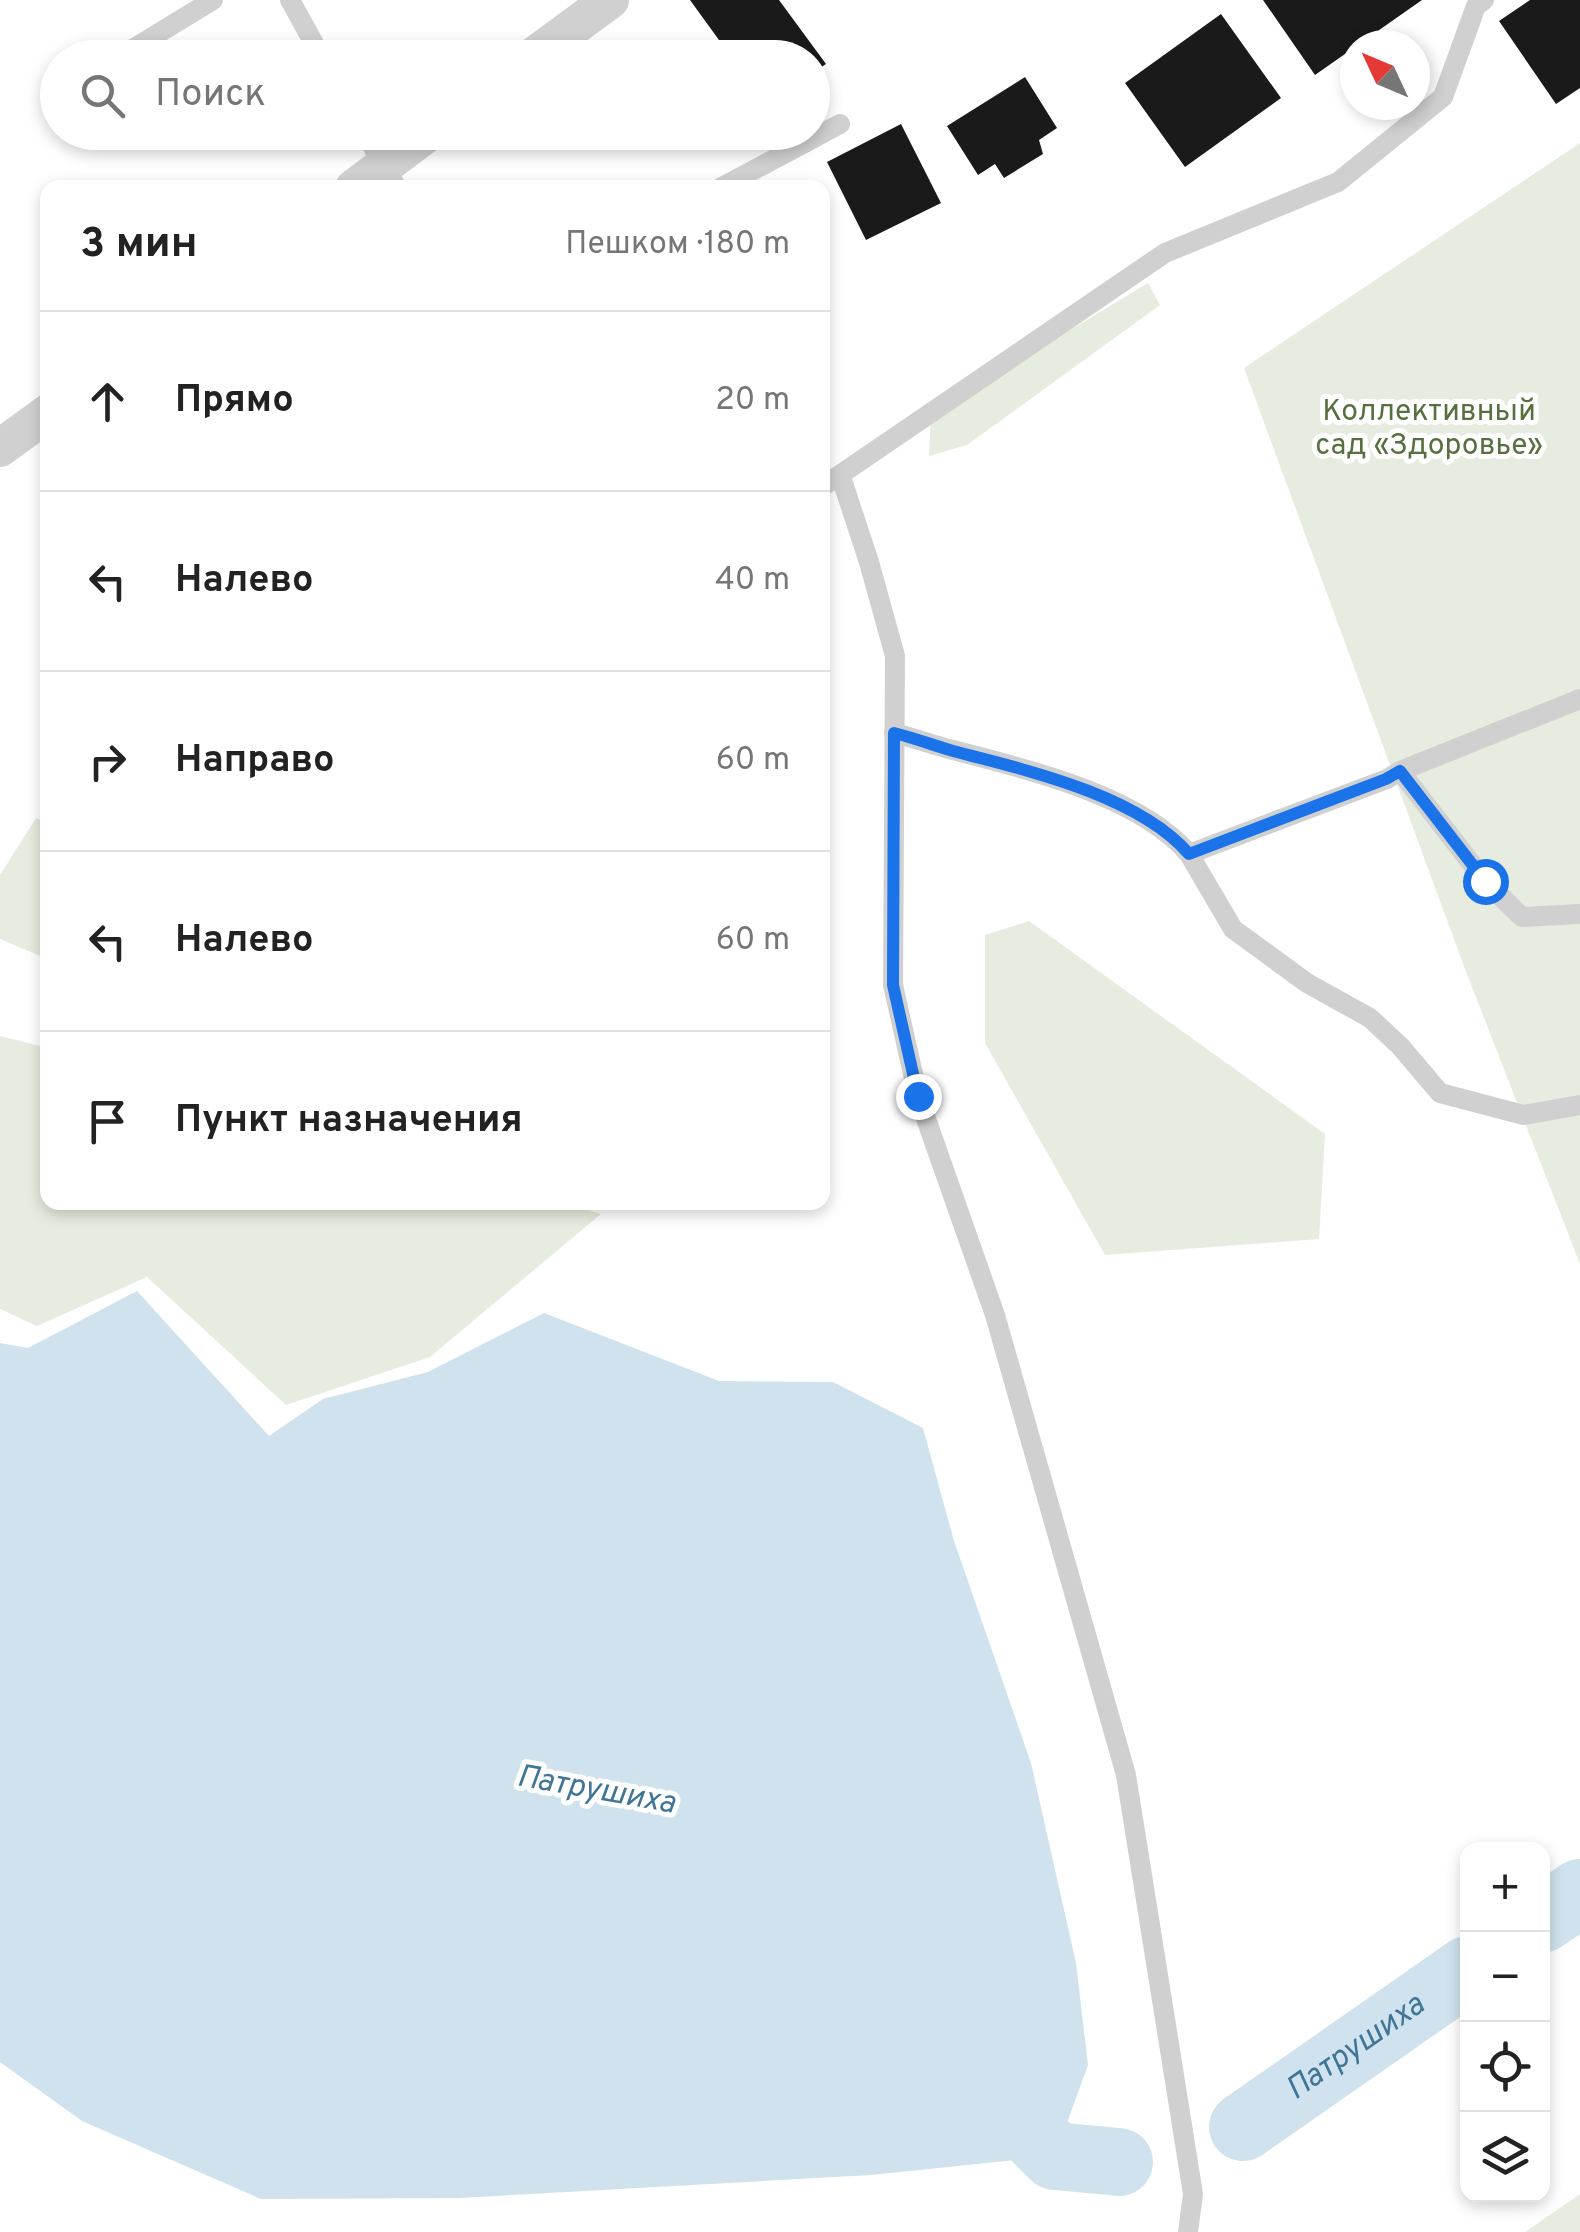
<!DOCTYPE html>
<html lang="ru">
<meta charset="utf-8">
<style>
:root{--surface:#fff;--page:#f6f6f6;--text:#222;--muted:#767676;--line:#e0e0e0}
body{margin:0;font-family:Overpass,sans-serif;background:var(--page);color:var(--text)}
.controls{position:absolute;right:30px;bottom:30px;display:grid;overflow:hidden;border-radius:20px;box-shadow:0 5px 15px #0003}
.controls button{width:90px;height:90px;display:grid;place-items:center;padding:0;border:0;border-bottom:2px solid var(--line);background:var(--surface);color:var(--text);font:50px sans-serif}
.compass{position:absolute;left:1340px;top:30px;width:90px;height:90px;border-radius:50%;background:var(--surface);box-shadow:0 5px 15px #0003;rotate:314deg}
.stop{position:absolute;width:30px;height:30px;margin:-22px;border:8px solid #1a73e8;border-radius:50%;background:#fff}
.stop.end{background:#1a73e8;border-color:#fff;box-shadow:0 2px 10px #0008}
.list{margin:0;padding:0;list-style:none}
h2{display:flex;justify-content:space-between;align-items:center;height:130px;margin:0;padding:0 40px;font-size:42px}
h2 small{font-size:32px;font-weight:400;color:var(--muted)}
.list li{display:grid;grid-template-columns:65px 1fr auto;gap:30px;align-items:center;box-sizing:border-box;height:180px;padding:0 40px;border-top:2px solid var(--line)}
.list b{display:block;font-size:38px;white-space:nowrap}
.list em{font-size:32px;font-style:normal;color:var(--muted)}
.icon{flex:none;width:55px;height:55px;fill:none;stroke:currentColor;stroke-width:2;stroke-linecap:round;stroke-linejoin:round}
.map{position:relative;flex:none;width:1580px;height:2232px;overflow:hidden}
.search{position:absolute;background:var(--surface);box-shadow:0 5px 15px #0003;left:40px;top:40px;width:790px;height:110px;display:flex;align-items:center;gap:25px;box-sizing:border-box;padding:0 35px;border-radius:55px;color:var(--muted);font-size:38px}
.panel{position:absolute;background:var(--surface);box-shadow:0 5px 15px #0003;left:40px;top:180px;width:790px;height:1030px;border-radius:20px}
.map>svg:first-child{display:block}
</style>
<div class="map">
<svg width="1580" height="2232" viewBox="0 0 1580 2232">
<rect width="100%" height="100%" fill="#fff"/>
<path fill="#e6ecdf" d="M1580,143V1264L1465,969L1244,368Z
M1148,283L1160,305L967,445L929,456L931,414Z
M36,818L47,822V959L0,939V875Z
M1029,921L1325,1134L1319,1239L1105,1255L985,1043V935Z
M0,1036L47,1048L48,1202H561L601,1214L430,1357L286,1405L147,1277L37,1326L0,1309Z
M1580,2194V2232H1525Z"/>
<path fill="#cfe2ee" d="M137,1291L269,1436L323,1399L428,1372L544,1313L719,1381L833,1382L923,1428L954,1541L1031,1763L1076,1963L1088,2065L1055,2156L871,2175L459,2198L261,2199L82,2121L0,2062V1343L28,1348Z"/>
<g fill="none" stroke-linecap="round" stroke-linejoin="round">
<g stroke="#cfe2ee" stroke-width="68">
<path d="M1542,1919L1580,1893"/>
<path d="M989,2091L1055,2156L1119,2162"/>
<path id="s1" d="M1243,2127L1468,1970"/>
</g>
</g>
<path fill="#1a1a1a" d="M690,0H779L826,64L812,73V58H732Z
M1263,0H1422L1315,75Z
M1530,0H1580V88L1556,104L1499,21Z
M1221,14L1281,98L1185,167L1125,83Z
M1025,77L1057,128L1039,140L1043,154L1004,178L995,164L978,175L947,126Z
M901,124L941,203L866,240L827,162Z"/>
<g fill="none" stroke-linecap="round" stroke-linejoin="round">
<path stroke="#d0d0d0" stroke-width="20" d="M290,0L322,58
M118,58L213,0
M364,132L397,188
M720,188L840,124
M841,477L869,562L895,656L893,985L918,1096L995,1315L1126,1775L1193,2194L1188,2232
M822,487L1165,253L1338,182L1443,97L1476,6L1484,0
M894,733C914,738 933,745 953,750C1025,769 1139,795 1189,854L1233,929L1307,983L1370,1018L1400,1046L1440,1093L1524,1115L1580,1105
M1400,771L1485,881L1522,917L1580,914
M1189,854L1387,779L1400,771L1580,699"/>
<path stroke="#d0d0d0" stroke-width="38" d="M531,58L610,0
M354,188L429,132
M0,448L48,413"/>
</g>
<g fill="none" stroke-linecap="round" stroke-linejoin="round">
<path stroke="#1a73e8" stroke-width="12" d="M918,1096L893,985L894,733C914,738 933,745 953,751C1026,770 1138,795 1189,854L1386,779L1400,771L1485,881"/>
</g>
<g text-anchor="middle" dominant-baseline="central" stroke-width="10" stroke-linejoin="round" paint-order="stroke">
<g font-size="30" fill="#56703f" stroke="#fff">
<text x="1429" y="412">Коллективный<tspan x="1429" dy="34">сад «Здоровье»</tspan></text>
</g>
<g font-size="32" font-style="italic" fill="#3f7597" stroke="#fff">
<text transform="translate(596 1791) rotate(10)">Патрушиха</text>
<text stroke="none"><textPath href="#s1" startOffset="138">Патрушиха</textPath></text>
</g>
</g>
</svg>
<div class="controls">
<button>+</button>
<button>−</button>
<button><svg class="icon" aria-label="locate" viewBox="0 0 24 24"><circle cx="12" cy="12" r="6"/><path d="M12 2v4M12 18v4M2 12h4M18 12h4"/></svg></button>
<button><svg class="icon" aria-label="layers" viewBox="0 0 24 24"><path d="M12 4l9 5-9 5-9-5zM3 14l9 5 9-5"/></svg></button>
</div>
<svg class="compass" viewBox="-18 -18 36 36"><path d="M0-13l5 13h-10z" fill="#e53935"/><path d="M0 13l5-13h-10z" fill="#767676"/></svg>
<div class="stop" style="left:1485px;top:881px"></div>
<div class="stop end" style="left:918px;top:1096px"></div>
<div class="search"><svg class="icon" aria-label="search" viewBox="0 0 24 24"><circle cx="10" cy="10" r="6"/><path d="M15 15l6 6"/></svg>Поиск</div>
<section class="panel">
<h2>3 мин<small>Пешком · 180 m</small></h2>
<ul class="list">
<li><svg class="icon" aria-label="ahead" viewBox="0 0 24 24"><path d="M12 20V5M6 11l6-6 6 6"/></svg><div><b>Прямо</b></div><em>20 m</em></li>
<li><svg class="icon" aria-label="left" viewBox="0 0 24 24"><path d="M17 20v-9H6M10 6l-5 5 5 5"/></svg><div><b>Налево</b></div><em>40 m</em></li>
<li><svg class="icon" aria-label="right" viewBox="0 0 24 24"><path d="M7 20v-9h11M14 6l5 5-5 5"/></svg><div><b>Направо</b></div><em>60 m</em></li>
<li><svg class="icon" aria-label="left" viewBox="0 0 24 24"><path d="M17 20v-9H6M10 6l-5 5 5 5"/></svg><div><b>Налево</b></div><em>60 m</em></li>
<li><svg class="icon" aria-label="arrive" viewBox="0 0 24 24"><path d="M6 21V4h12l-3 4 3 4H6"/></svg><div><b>Пункт назначения</b></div></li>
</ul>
</section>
</div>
